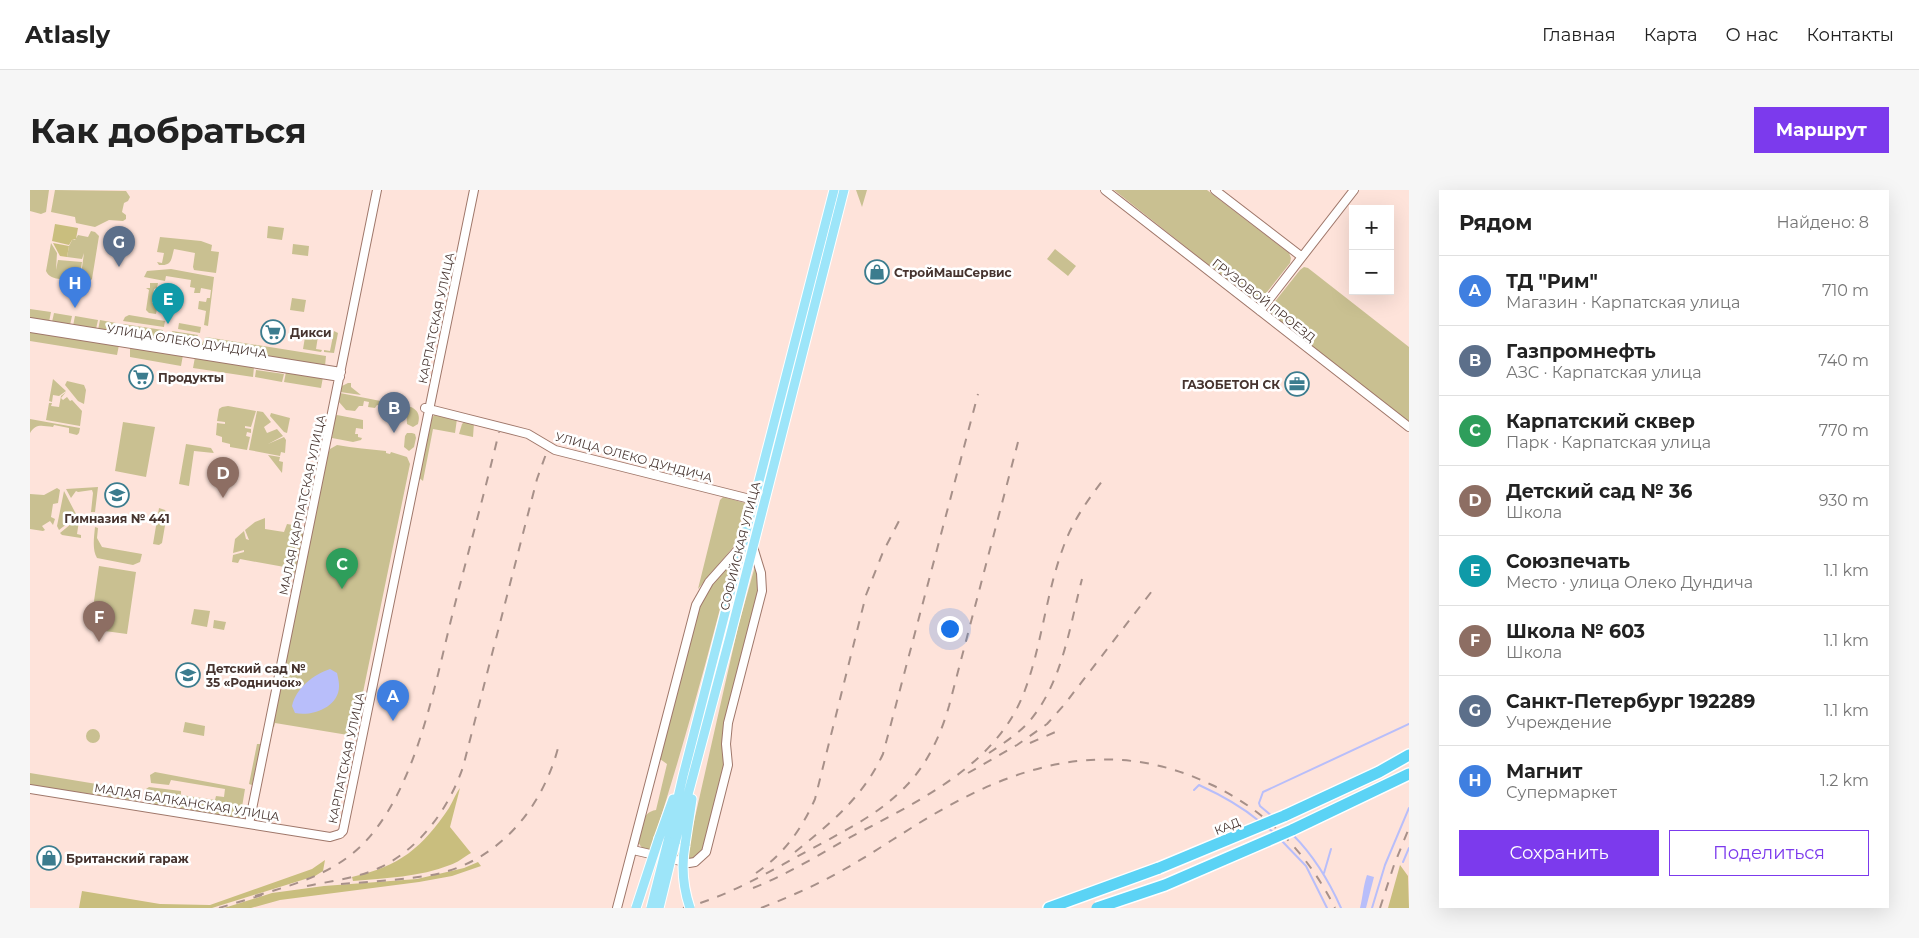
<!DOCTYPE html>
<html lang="ru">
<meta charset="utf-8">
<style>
:root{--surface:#fff;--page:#f6f6f6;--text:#222;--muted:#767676;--line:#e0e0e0;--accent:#7c3aed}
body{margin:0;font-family:Montserrat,sans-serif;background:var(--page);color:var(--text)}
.controls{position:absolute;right:15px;top:15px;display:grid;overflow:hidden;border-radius:0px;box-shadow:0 5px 20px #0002}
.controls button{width:45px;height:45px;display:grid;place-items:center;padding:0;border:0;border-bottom:1px solid var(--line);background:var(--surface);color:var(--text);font:25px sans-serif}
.you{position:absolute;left:919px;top:438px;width:18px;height:18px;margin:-12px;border:4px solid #fff;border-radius:50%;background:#1a73e8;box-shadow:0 0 0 8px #1a73e833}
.badge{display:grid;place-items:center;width:32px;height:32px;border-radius:50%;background:var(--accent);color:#fff;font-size:16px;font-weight:700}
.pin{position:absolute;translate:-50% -41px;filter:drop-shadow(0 1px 2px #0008)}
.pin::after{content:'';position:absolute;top:26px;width:18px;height:15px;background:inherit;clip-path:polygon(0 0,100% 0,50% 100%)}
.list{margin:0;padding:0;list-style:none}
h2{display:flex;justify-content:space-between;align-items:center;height:65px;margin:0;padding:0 20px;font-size:21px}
h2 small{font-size:16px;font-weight:400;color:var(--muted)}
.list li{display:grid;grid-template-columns:32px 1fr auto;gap:15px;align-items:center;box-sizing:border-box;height:70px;padding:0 20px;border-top:1px solid var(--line)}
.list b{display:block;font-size:19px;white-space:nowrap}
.list p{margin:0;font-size:16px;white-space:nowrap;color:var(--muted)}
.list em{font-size:16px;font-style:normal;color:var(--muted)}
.actions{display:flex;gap:10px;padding:15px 20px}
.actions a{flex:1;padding:11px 0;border:1px solid var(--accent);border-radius:0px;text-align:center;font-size:18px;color:var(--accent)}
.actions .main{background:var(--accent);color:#fff}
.map{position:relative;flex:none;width:1379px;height:718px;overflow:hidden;border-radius:0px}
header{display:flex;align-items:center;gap:30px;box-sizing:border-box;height:70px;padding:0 25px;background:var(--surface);border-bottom:1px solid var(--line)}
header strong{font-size:24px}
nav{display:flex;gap:28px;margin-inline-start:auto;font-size:18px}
.intro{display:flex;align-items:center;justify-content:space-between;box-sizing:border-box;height:120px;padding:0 30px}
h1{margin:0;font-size:35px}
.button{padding:12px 22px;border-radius:0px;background:var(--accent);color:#fff;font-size:18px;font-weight:700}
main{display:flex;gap:30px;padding:0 30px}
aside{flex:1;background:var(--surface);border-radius:0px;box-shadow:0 5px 20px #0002}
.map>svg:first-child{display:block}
</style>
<header>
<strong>Atlasly</strong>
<nav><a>Главная</a><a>Карта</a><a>О нас</a><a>Контакты</a></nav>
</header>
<div class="intro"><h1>Как добраться</h1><a class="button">Маршрут</a></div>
<main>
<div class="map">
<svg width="1379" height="718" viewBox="0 0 1379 718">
<rect width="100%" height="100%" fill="#fee3da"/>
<path fill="#c9c091" d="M0,0H19L16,22L11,24L0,21Z
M25,0L96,1L100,7L98,11L94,13L92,22L96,25V29L93,31L79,30L65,37L46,33L45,27L21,22Z
M826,0H837L832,17Z
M1084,0H1177L1259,63L1261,68L1260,73L1233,107L1224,111Z
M238,36L254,38L252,50L237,48Z
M61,41L65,42L69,46L62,89L58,93L50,92L54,63L52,69L37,67L39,56L42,50H45L48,45L58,47Z
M130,47L171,51L182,55L181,61L189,62L186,83L164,80L163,77L165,63L144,59C141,70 142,76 129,75L127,72L132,73L134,63L127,62Z
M21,53L27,63L26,80L28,70L52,72L49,92C39,87 21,93 16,81Z
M263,54L279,56L278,66L262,64Z
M1025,59L1046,76L1038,86L1017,69Z
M1274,77L1278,78L1379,157V232L1241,124L1243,114L1270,80Z
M141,79L184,87L178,136L174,135L176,121L168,119L169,111L176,112L177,108H180L181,100L171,98L170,103H164L165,98L160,97L161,90L136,86L135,91L114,87L117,81Z
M120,93H128L127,98L124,99L122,113L128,114L126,124L119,123L116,120L119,100L116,98H120Z
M262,108L276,110L274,122L260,120Z
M0,119L21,122L19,132L0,129Z
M24,123L42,126L40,135L22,132Z
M99,125L135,131L134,137L93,131L95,127Z
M45,126L68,130L66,139L43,136Z
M70,130L86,133L84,142L68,140Z
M149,133L171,137L170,143L148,139Z
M93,134L133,140L132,147L123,146V148L92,144Z
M289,140L286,159L292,160L291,162L273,159L275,147Z
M0,141L89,155L87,165L0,151Z
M142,141L168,145L164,153L151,148L150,151L146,150Z
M304,141L308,143L304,163L294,162V160L300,161Z
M176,147L296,166L295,176L170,156Z
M100,157L153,165L151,176L100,167Z
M165,167L224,177L223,187L163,178Z
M226,180L254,184L252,192L225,187Z
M256,182L293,187L291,198L254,192Z
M23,189L36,201L29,206L23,205L22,212L19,211Z
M37,191L54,195L56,200L54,214L48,211L35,195Z
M318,193H321V197L331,205L310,202L312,196Z
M36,202L31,208L33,210L37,207L40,211L42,210L52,221L50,236L16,230L19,213H22L21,216L29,217L31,206Z
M310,203L381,217C389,221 390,226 388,234L383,237L377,234L376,216H372L371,219L347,215L345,218L338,217L339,212L334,211L333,216H329L325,221L316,220L309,212Z
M198,216L226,221L221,237L215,236V238L221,239V243L217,242L216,246L220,247L217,260L200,257V254L192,252V247L186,245L187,233L195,234V232L187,231L189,219L192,217Z
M227,221L233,222L241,232L234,237L237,243L247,239L253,246L238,254L254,247L256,250L255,263L251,262L250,266L219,260Z
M241,223L260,228L257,243L254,242L240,226Z
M405,224L427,229L425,243L403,239L393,291L388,287L401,229Z
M307,225L333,230V239L326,238L325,244H328V247L332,248L331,250L323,252L302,248L305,226Z
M0,229L50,238L49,243L47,245L39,243V238L24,235L23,237C12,236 6,233 0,243Z
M435,231L444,233L443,247L429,244L432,234Z
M93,232L125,237L116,287L85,281Z
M382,243L385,244L386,248L384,257L379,261L374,257L375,246L377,243Z
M156,254L181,258L184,263L164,261L159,296L149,294Z
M307,255C324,258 340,259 356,261V263L360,264L361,262L377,267L380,274L324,546L245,533L244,537H242L298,264L300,259Z
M238,265L250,267L249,271L253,272L252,283Z
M68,297L65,322H61L63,303L62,300L48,302L46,301L41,308L36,299Z
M27,298L30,300L28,313L23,314L21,327L25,329L23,335L20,331L12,336L15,340L13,341L0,339V304L14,305Z
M34,301L47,326L29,340L27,336Z
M693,307L715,313L705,355L668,399L690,310Z
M129,318L135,320L137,324L132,353L129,355L123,354Z
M235,328V339L254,342L257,334L269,336L263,368H255L254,374L260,376V378L210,369L208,373L202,372L203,365L214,362V360L203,363L205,349L214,341L216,349L219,350L215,340L225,332Z
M47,329L49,331L47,344L51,345V348L32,345L30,343Z
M65,337L68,338L67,348L72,357L112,364L110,372L103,375L67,368C62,360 64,347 65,337Z
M272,337H275L266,383L262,382Z
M698,374L701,376C678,467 653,558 624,649L658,658L708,437L725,376L729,396L695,532L694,580L673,660L665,668L657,670L612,658L608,652C611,639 611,622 626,620L637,574L630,569L670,414L679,397Z
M69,376L106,382L97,444L60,439Z
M164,419L180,421L177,437L161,434Z
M184,430L196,432L194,440L183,438Z
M155,532L175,536L174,546L153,542Z
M56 546a7 7 0 1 1 14 0a7 7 0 1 1-14 0Z
M227,554H231L222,595L219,594Z
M125,582L215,599L210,629L114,613L116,599L119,597L151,601V605L185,610L186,606L194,607L195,599L141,590L139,595L121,593L120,585Z
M0,583L109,601L108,611L0,595Z"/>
<path fill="#c9be7e" d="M25,34L48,38L46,49L42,50L39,55L22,51Z
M23,53L39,56L37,67L30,66Z
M430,598L420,637L441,663C434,667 427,673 420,675C390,687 355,688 323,691L322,687C370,676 392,658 419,618C423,611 426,603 430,598Z
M295,670L293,681L285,686L182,718H49L52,701L130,714L180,715L282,679Z
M448,672L451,676L422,686L389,692L250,710L221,718H194L242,703L294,696L387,689L434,678Z
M1370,675L1378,686L1379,718H1358Z"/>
<path fill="#b8befa" d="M300,479L307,483C308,487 309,492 309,495C310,516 283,527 265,523L262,516C266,498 283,485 300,479Z
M1337,685L1344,687L1336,718H1330C1333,706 1333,697 1337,685Z"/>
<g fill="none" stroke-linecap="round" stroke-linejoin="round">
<path stroke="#b8befa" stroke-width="2" d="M1164,600L1169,595C1191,605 1211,616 1229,631
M1243,627L1230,616L1229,613L1233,602L1379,534
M1237,637L1245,644
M1263,645C1284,666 1299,691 1311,718
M1250,649L1276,676L1297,718
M1373,672L1379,658
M1294,683L1301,659
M1342,718L1355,675L1379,618"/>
<g stroke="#9f776a" stroke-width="10">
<path id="minor" d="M1075,0L1379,237
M1185,0L1272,67
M1230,121L1324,0
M0,132L311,182
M0,138L310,187
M395,218L498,244L525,260L724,310
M0,599L300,647L310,644
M219,634L347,0
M310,644L313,641L444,0
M603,660L659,673L665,672L676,662L698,575L696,554L698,533L732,401L731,383L723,357
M587,718L666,415L679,392L712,355"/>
</g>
<g stroke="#fff" stroke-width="11">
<path id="major" d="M629,648L643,609
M638,651L653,586L804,0
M645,653L700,447L814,0
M655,655L662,609"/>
</g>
<g stroke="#fff" stroke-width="14">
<path id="highway" d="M1254,626L1349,582L1379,565
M1262,640L1379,584
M1019,718L1129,678"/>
</g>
<use href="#minor" stroke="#fff" stroke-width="8"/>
<use href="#major" stroke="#9de5f9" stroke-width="9"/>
<use href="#highway" stroke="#5bd3f5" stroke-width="11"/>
<path stroke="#a79089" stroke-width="2" stroke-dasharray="9 9" stroke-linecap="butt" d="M1000,553L1030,540
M959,563C971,555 985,546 996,535C1032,496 1039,439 1052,389
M938,583L987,555L1017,534L1034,515L1122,401
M765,662C801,633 833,607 853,564L948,204
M726,683C753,665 772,639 785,609L836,405L853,362L871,327
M311,694C339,692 368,690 396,686C464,676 511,622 528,558
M277,696C301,691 327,688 349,678C390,659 419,618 433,577L507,289L516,264
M723,698C756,685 787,666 817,649C884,613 967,577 995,500C1012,454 1016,404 1033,358C1042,332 1057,311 1073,290
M225,706C263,695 300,685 330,657C387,602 405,492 424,418C439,359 455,301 469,242
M189,718L232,705
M653,718C700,706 740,681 783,658C816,640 851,623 877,595C898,573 911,544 919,516L988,252
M731,718C759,707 787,695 813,680C847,661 879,638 913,619C1000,570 1088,549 1182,595C1237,621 1278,664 1305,718
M1350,718L1364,675L1379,638"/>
<g stroke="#fff" stroke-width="11" stroke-linecap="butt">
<path id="major-bridge" d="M655,655C651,677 653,697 660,718
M606,718L629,648
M621,718L638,651
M629,718L645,653"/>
</g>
<g stroke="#fff" stroke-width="14" stroke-linecap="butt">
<path id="highway-bridge" d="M1129,678L1254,626
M1067,718L1135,695L1262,640"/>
</g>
<use href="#major-bridge" stroke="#9de5f9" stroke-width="9"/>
<use href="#highway-bridge" stroke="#5bd3f5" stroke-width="11"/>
</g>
<defs>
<g id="shop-ring" transform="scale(1.25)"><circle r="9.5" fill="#fff" stroke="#3b7c8e" stroke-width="1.5"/><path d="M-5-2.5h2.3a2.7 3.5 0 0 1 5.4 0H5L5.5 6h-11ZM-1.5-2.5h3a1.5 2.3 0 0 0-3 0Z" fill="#3b7c8e"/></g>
<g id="supermarket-ring" transform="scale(1.25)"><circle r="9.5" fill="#fff" stroke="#3b7c8e" stroke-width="1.5"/><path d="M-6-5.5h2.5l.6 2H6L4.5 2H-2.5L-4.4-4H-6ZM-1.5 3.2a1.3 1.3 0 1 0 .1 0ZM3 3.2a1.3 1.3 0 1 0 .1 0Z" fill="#3b7c8e"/></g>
<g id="office-ring" transform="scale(1.25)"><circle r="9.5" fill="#fff" stroke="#3b7c8e" stroke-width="1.5"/><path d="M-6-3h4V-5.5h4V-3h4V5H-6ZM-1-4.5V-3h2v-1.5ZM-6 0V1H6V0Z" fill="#3b7c8e"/></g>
<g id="school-ring" transform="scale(1.25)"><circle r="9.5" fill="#fff" stroke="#3b7c8e" stroke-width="1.5"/><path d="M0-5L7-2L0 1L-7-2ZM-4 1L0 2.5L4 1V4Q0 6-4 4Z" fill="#3b7c8e"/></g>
</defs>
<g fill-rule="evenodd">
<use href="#shop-ring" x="847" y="82"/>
<use href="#supermarket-ring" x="243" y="142"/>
<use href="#supermarket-ring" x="111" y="187"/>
<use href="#office-ring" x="1267" y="194"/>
<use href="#school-ring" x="87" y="305"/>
<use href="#school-ring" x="158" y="485"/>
<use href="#shop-ring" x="19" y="668"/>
</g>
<g text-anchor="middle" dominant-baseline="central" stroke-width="5" stroke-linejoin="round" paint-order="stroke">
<g font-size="12" font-weight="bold" fill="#46342f" stroke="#fff" text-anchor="start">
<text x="864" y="82">СтройМашСервис</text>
<text x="260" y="142">Дикси</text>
<text x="128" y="187">Продукты</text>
<text x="1250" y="194" text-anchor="end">ГАЗОБЕТОН СК</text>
<text x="87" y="328" text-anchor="middle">Гимназия № 441</text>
<text x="176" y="478">Детский сад №<tspan x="176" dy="14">35 «Родничок»</tspan></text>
<text x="36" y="668">Британский гараж</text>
</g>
<g font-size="12" fill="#46342f" stroke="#fff">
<text transform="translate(1234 110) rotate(38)">ГРУЗОВОЙ ПРОЕЗД</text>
<text transform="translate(406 128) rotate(-78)">КАРПАТСКАЯ УЛИЦА</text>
<text transform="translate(157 151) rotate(9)">УЛИЦА ОЛЕКО ДУНДИЧА</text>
<text transform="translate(604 267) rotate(15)">УЛИЦА ОЛЕКО ДУНДИЧА</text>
<text transform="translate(272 315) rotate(-78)">МАЛАЯ КАРПАТСКАЯ УЛИЦА</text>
<text transform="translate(710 356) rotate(-76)">СОФИЙСКАЯ УЛИЦА</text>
<text transform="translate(316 568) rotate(-78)">КАРПАТСКАЯ УЛИЦА</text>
<text transform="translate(157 612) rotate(9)">МАЛАЯ БАЛКАНСКАЯ УЛИЦА</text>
<text transform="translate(1197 636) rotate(-22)">КАД</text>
</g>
</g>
</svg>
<div class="controls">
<button>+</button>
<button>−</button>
</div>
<div class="you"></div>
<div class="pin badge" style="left:363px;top:531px;background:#3f7fe0">A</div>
<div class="pin badge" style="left:364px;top:243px;background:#5c6f8a">B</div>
<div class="pin badge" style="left:312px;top:399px;background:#2e9e5b">C</div>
<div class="pin badge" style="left:193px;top:308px;background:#8d6e63">D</div>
<div class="pin badge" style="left:138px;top:134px;background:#0f9aa8">E</div>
<div class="pin badge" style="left:69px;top:452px;background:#8d6e63">F</div>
<div class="pin badge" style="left:89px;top:77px;background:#5c6f8a">G</div>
<div class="pin badge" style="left:45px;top:118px;background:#3f7fe0">H</div>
</div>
<aside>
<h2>Рядом<small>Найдено: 8</small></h2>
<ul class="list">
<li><span class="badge" style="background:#3f7fe0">A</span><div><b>ТД &quot;Рим&quot;</b><p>Магазин · Карпатская улица</p></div><em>710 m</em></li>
<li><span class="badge" style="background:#5c6f8a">B</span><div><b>Газпромнефть</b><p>АЗС · Карпатская улица</p></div><em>740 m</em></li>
<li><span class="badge" style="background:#2e9e5b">C</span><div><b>Карпатский сквер</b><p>Парк · Карпатская улица</p></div><em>770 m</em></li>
<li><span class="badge" style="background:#8d6e63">D</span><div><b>Детский сад № 36</b><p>Школа</p></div><em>930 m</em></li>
<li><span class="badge" style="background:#0f9aa8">E</span><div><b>Союзпечать</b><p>Место · улица Олеко Дундича</p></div><em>1.1 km</em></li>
<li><span class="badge" style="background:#8d6e63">F</span><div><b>Школа № 603</b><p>Школа</p></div><em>1.1 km</em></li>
<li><span class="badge" style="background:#5c6f8a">G</span><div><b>Санкт-Петербург 192289</b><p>Учреждение</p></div><em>1.1 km</em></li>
<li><span class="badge" style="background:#3f7fe0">H</span><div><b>Магнит</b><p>Супермаркет</p></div><em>1.2 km</em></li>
</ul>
<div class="actions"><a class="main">Сохранить</a><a>Поделиться</a></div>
</aside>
</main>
